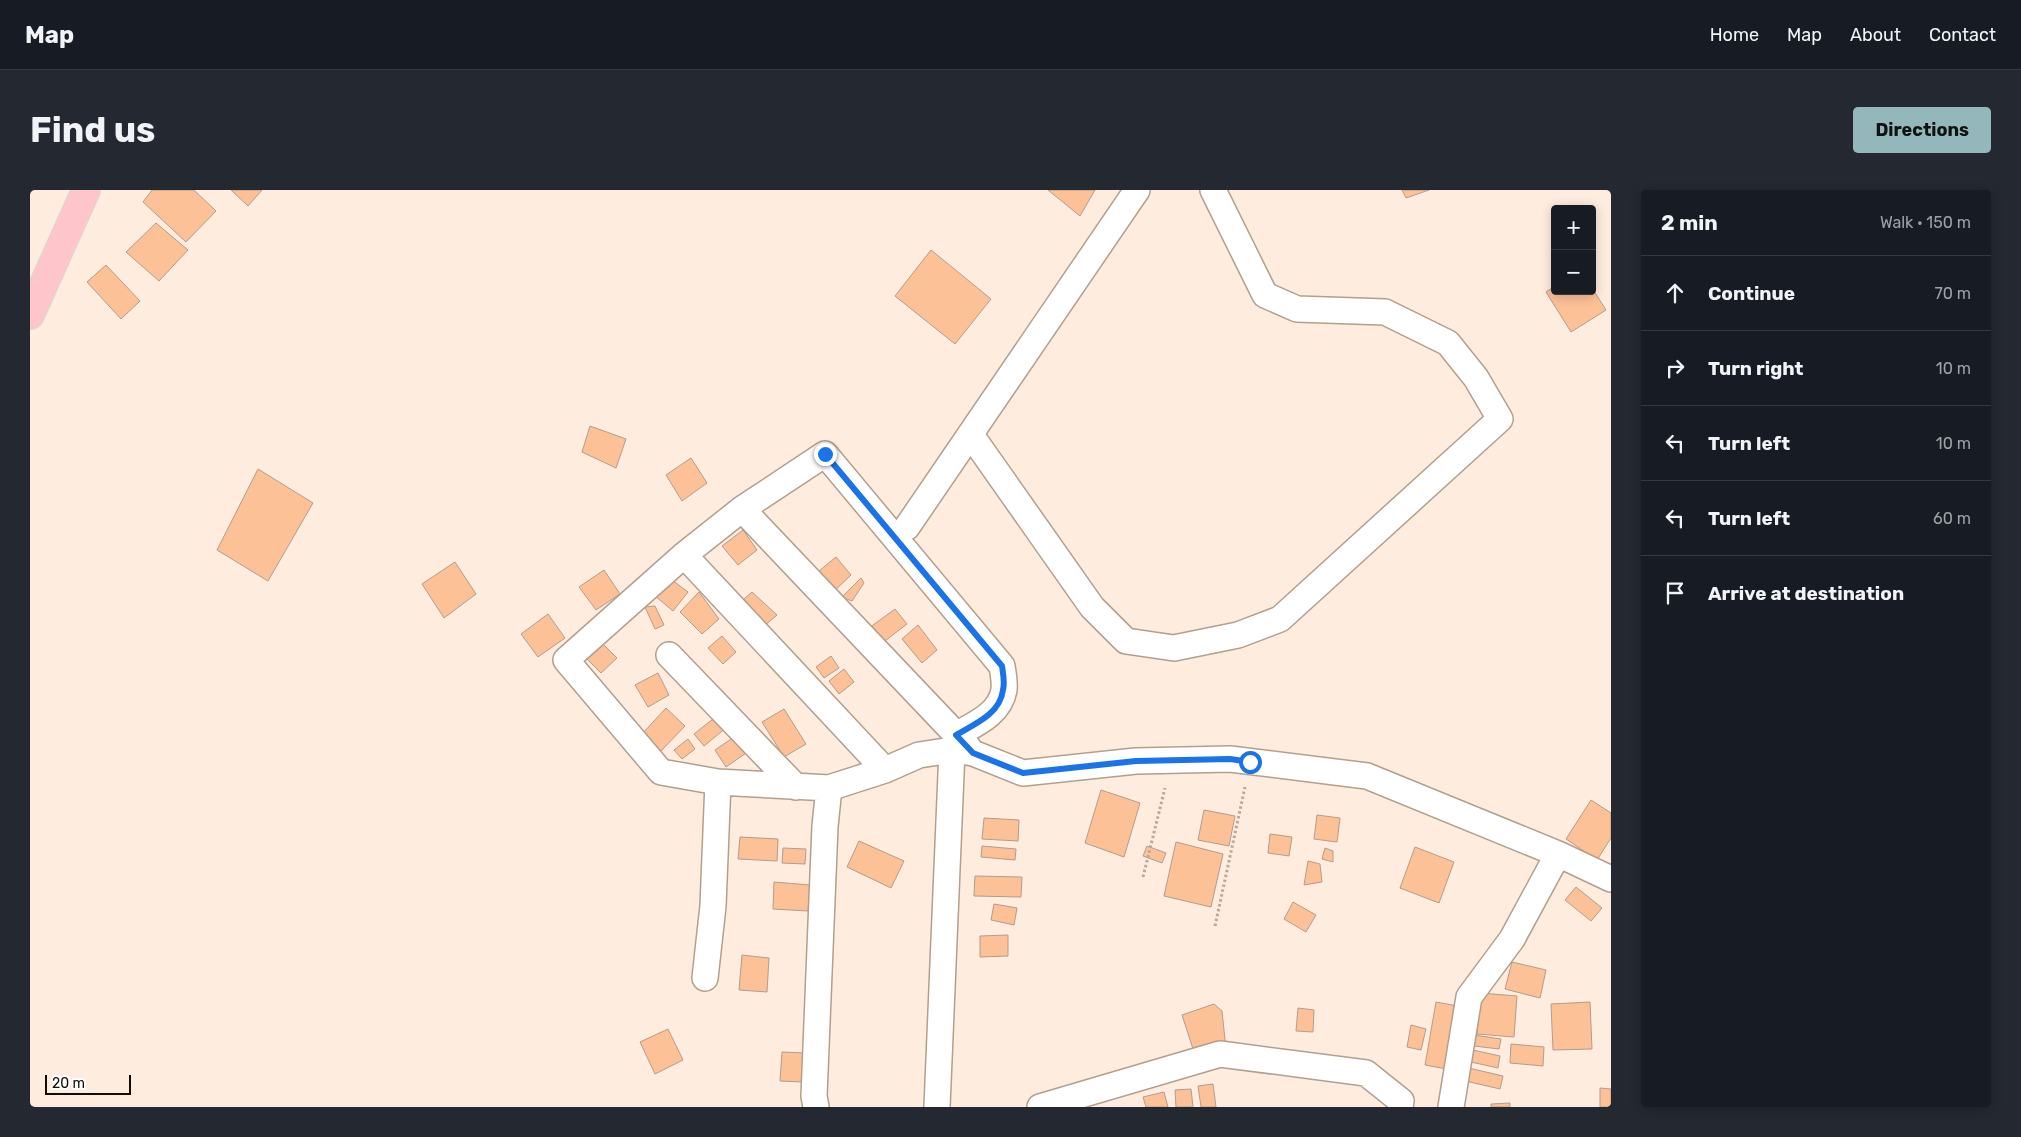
<!DOCTYPE html>
<meta charset="utf-8">
<style>
:root{--surface:#171b24;--page:#242831;--text:#f1f3f6;--muted:#9ea1a6;--line:#363941;--accent:#93b7bb}
body{margin:0;font-family:Rubik,sans-serif;background:var(--page);color:var(--text)}
.controls{position:absolute;right:15px;top:15px;display:grid;overflow:hidden;border-radius:5px;box-shadow:0 2px 12px #0003}
.controls button{width:45px;height:45px;display:grid;place-items:center;padding:0;border:0;border-bottom:1px solid var(--line);background:var(--surface);color:var(--text);font:25px sans-serif}
.scale{position:absolute;left:15px;bottom:12px;width:86px;box-sizing:border-box;padding-left:5px;border:2px solid #130c06;border-top:0;font-size:14px;line-height:18px;white-space:nowrap;color:#130c06;-webkit-text-stroke:4px #fff;paint-order:stroke}
.stop{position:absolute;width:15px;height:15px;margin:-11px;border:4px solid #1a73e8;border-radius:50%;background:#fff}
.stop.end{background:#1a73e8;border-color:#fff;box-shadow:0 1px 5px #0008}
.list{margin:0;padding:0;list-style:none}
h2{display:flex;justify-content:space-between;align-items:center;height:65px;margin:0;padding:0 20px;font-size:21px}
h2 small{font-size:16px;font-weight:400;color:var(--muted)}
.list li{display:grid;grid-template-columns:32px 1fr auto;gap:15px;align-items:center;box-sizing:border-box;height:75px;padding:0 20px;border-top:1px solid var(--line)}
.list b{display:block;font-size:19px;white-space:nowrap}
.list em{font-size:16px;font-style:normal;color:var(--muted)}
.icon{flex:none;width:28px;height:28px;fill:none;stroke:currentColor;stroke-width:2;stroke-linecap:round;stroke-linejoin:round}
.map{position:relative;flex:none;width:1581px;height:917px;overflow:hidden;border-radius:5px}
header{display:flex;align-items:center;gap:30px;box-sizing:border-box;height:70px;padding:0 25px;background:var(--surface);border-bottom:1px solid var(--line)}
header strong{font-size:24px}
nav{display:flex;gap:28px;margin-inline-start:auto;font-size:18px}
.intro{display:flex;align-items:center;justify-content:space-between;box-sizing:border-box;height:120px;padding:0 30px}
h1{margin:0;font-size:35px}
.button{padding:12px 22px;border-radius:5px;background:var(--accent);color:#111;font-size:18px;font-weight:700}
main{display:flex;gap:30px;padding:0 30px}
aside{flex:1;background:var(--surface);border-radius:5px;box-shadow:0 2px 12px #0003}
.map>svg:first-child{display:block}
</style>
<header>
<strong>Map</strong>
<nav><a>Home</a><a>Map</a><a>About</a><a>Contact</a></nav>
</header>
<div class="intro"><h1>Find us</h1><a class="button">Directions</a></div>
<main>
<div class="map">
<svg width="1581" height="917" viewBox="0 0 1581 917">
<rect width="100%" height="100%" fill="#feedde"/>
<path fill="#fdc197" stroke="#b39c8d" d="M122,0H164L186,21L156,52L113,12Z
M201,0H232L218,16Z
M1018,0H1065L1050,26Z
M1372,0H1399L1376,8Z
M126,33L158,60L129,91L96,62Z
M901,60L961,109L925,154L865,106Z
M76,75L110,111L91,129L57,92Z
M1525,96V101H1562V98L1576,120L1541,142L1516,102Z
M560,236L596,249L586,278L552,262Z
M661,268L677,293L652,311L636,285Z
M228,279L283,313L238,391L187,360Z
M713,340L727,360L708,375L692,356Z
M806,367L821,385L800,405L783,386Z
M425,372L446,404L414,428L392,394Z
M574,380L590,404L566,420L549,397Z
M638,387L658,402L643,421L624,405Z
M831,388L834,393L822,411L812,407Z
M669,402L689,429L672,444L650,422Z
M722,402L747,425L726,443L706,416Z
M625,416L634,435L625,439L615,417Z
M865,419L877,434L851,454L839,438Z
M518,424L535,448L508,467L491,444Z
M888,435L907,460L892,473L872,449Z
M692,446L706,462L693,474L678,458Z
M572,453L587,468L571,483L556,468Z
M801,466L809,478L794,488L786,477Z
M814,479L824,492L809,504L799,491Z
M628,483L639,505L618,517L605,495Z
M636,518L655,536L631,561L612,544Z
M754,519L776,554L754,567L732,532Z
M688,525L697,537L674,556L664,544Z
M707,545L719,561L696,577L685,560Z
M658,549L665,559L652,569L644,560Z
M1071,600L1110,613L1094,667L1055,653Z
M1561,610L1581,623V648L1567,670L1536,649Z
M1174,620L1205,626L1199,656L1168,650Z
M1287,625L1310,628L1307,652L1284,649Z
M954,628L989,630L988,651L952,649Z
M1240,644L1262,647L1259,666L1238,663Z
M710,647L748,649L747,671L708,669Z
M829,651L874,671L861,698L817,677Z
M1146,652L1193,664L1181,717L1134,706Z
M952,656L986,659L985,670L951,667Z
M1117,656L1136,663L1132,673L1113,666Z
M1385,657L1424,672L1409,713L1370,698Z
M753,658L776,659L775,674L752,673Z
M1295,658L1303,661V672L1292,669Z
M1278,671L1290,674L1292,692L1274,695Z
M945,686L992,687L991,707L944,706Z
M744,692L780,695L778,721L743,719Z
M1546,697L1572,718L1561,731L1535,710Z
M1263,712L1286,725L1276,742L1254,729Z
M964,714L987,718L984,735L961,730Z
M978,745V766L950,767V746Z
M712,765L739,768L737,802L709,800Z
M1482,772L1516,780L1510,808L1475,799Z
M1450,803L1487,806L1484,847L1447,844Z
M1406,812L1433,817L1422,880L1395,875Z
M1560,812L1562,859L1523,860L1521,814Z
M1184,814L1192,821L1196,859L1165,865L1152,825Z
M1268,818L1284,820L1283,842L1266,841Z
M1381,835L1396,839L1391,860L1377,857Z
M638,839L653,870L625,884L610,852Z
M1437,844L1471,849L1469,859L1436,855Z
M1481,854L1514,857L1513,876L1480,873Z
M1434,858L1470,866L1468,878L1432,870Z
M752,862L776,863L773,892L750,891Z
M1430,876L1473,886L1470,899L1427,889Z
M1183,894L1186,917H1171L1168,896Z
M1570,898L1581,899V917H1570Z
M1161,899L1163,917H1146L1145,900Z
M1134,902L1138,917H1116L1113,907Z
M1480,913V917H1461V914Z"/>
<g fill="none" stroke-linecap="round" stroke-linejoin="round">
<g stroke="#b39f8d" stroke-width="28">
<path id="street" d="M941,245L1062,417L1096,451L1144,458L1208,445L1250,429L1470,229L1446,188L1418,153L1355,122L1267,119L1235,105L1183,0
M712,319L938,557
M877,337L1107,0
M654,365L855,580
M639,465L766,597
M926,545C945,534 970,524 974,500C975,492 973,483 972,476L795,264L712,319L654,365L536,470L631,582L688,592L799,598L855,580L889,565L922,560L943,563L993,583L1106,571L1200,569L1337,586L1528,664L1581,689
M675,788L683,716L688,592
M786,917L784,906L795,636L799,598
M907,917L922,560
M1010,917L1190,864L1336,883L1371,911L1370,917
M1421,917L1439,807L1482,749L1528,664"/>
</g>
<g stroke="#d9d8d7" stroke-width="30">
<path id="primary" d="M0,125L56,0"/>
</g>
<path stroke="#b7a99c" stroke-width="3" stroke-dasharray="2.5 2.5" stroke-linecap="butt" d="M1113,687L1135,598
M1185,736L1215,597"/>
<use href="#street" stroke="#fff" stroke-width="25"/>
<use href="#primary" stroke="#fec5ca" stroke-width="28"/>
</g>
<g fill="none" stroke-linecap="round" stroke-linejoin="round">
<path stroke="#1a73e8" stroke-width="6" d="M795,264L972,476C973,483 975,492 973,500C970,524 945,534 926,545L943,563L993,583L1106,571L1200,569L1220,572"/>
</g>
</svg>
<div class="controls">
<button>+</button>
<button>−</button>
</div>
<div class="scale">20 m</div>
<div class="stop" style="left:1220px;top:572px"></div>
<div class="stop end" style="left:795px;top:264px"></div>
</div>
<aside>
<h2>2 min<small>Walk · 150 m</small></h2>
<ul class="list">
<li><svg class="icon" aria-label="ahead" viewBox="0 0 24 24"><path d="M12 20V5M6 11l6-6 6 6"/></svg><div><b>Continue</b></div><em>70 m</em></li>
<li><svg class="icon" aria-label="right" viewBox="0 0 24 24"><path d="M7 20v-9h11M14 6l5 5-5 5"/></svg><div><b>Turn right</b></div><em>10 m</em></li>
<li><svg class="icon" aria-label="left" viewBox="0 0 24 24"><path d="M17 20v-9H6M10 6l-5 5 5 5"/></svg><div><b>Turn left</b></div><em>10 m</em></li>
<li><svg class="icon" aria-label="left" viewBox="0 0 24 24"><path d="M17 20v-9H6M10 6l-5 5 5 5"/></svg><div><b>Turn left</b></div><em>60 m</em></li>
<li><svg class="icon" aria-label="arrive" viewBox="0 0 24 24"><path d="M6 21V4h12l-3 4 3 4H6"/></svg><div><b>Arrive at destination</b></div></li>
</ul>
</aside>
</main>
